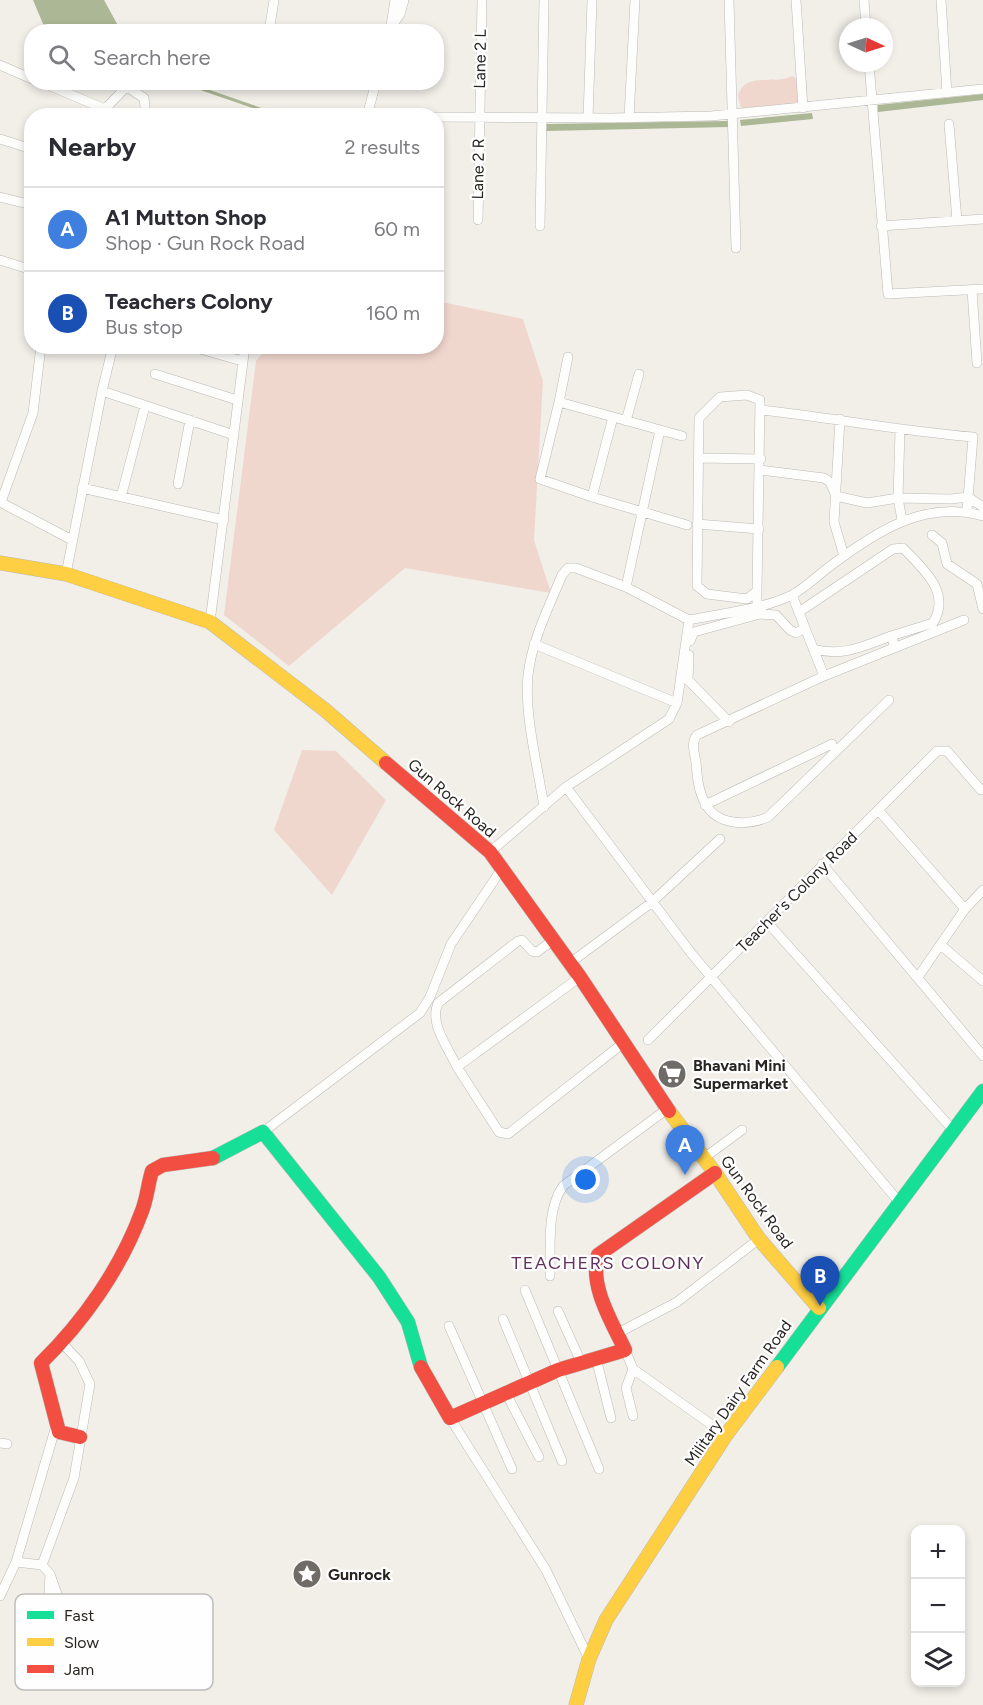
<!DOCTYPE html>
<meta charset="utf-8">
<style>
:root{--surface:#fff;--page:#f7f7f7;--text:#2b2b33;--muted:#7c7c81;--line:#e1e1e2;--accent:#6f6c67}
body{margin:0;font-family:Figtree,sans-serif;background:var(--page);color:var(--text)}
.controls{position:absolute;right:18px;bottom:18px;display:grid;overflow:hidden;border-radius:12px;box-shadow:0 3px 9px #0003}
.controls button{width:54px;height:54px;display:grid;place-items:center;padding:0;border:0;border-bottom:2px solid var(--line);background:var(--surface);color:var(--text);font:30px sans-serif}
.compass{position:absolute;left:839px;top:18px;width:54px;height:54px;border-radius:50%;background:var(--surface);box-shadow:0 3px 9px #0003;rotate:94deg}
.you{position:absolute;left:586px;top:1180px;width:21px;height:21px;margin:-15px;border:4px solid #fff;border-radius:50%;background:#1a73e8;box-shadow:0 0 0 9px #1a73e833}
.badge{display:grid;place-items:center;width:39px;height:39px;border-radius:50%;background:var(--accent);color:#fff;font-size:20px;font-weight:700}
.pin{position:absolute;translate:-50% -50px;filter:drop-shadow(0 2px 3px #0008)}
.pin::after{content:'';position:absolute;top:32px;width:21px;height:18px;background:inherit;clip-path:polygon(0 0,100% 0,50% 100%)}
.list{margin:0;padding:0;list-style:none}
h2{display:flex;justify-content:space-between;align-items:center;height:78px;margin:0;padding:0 24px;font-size:26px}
h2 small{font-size:20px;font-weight:400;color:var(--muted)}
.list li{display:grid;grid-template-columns:39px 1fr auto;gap:18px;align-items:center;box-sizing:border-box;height:84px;padding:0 24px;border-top:2px solid var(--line)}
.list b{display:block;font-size:22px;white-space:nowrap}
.list p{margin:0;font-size:20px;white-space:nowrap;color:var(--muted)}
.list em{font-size:20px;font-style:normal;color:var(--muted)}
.icon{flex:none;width:33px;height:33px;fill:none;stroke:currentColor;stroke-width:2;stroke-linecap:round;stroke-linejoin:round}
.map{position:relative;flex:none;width:983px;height:1705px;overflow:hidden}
.search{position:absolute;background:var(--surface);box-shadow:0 3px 9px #0003;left:24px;top:24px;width:420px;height:66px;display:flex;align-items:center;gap:15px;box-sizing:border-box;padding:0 21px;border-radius:24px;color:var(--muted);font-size:22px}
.panel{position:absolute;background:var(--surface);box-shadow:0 3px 9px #0003;left:24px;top:108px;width:420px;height:246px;border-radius:24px}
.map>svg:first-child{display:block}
</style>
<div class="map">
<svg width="983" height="1705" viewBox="0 0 983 1705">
<rect width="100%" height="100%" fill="#f2efe9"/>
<path fill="#f0d7ce" d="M792,76L798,79V105L741,108L738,96C745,70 774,86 792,76Z
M437,301L523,319L543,381L534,540L551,593L405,568L289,666L224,615L256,361L268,347L436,346Z
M302,750L336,751L386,800L332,895L274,830Z"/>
<path fill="#abb795" d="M33,0H104L121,31H46Z
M983,94V100L878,112V105Z
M812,113L813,119L741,126L740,120Z
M728,121L729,127L546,131V124Z"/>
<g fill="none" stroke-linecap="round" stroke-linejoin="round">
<path stroke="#abb795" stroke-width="3" d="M182,82L280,116"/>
<g stroke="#bcbab5" stroke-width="10">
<path id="street" d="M729,0L736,248
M796,0L803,108
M864,0L866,27
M941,0L947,93
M392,26L400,14L404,0
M269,32L274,0
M390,32L395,0
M869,63L888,294L983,289
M0,65L32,79
M41,82L105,109L131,82
M256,82H259
M127,87L144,98L146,116
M367,116L376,82
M436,117L610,118L711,116L983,89
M588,118L592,0
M629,118L635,0
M949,124L957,221
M0,139L32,149
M0,197L32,205
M478,220L482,0
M540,226L544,0
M881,226L983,219
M0,260L32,270
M972,290L977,363
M190,346L242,361
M568,357L559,402L682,436
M155,374L237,400
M102,391L113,346
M559,402L540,479L592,497
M762,410C832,418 902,431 973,437L967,511
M613,417L592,497L687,525
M840,419L834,522L844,556
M626,421L639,374
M900,430L898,498L902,520
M698,458L761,459
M760,470L824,478L830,482L836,496L867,503L898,498L951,499L968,497L983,507
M178,484L190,420
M82,488L224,520
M121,497L145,406
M0,502L72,540
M1,502L33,413L41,346
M697,524L759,529
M932,535L942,543L947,564L977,584L983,609
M66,574L102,391L234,435
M626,587L660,430
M792,595L824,676
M757,606V591L760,400L747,395L720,397L699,418L697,586L707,594L747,599L757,591
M799,612L893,549L903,548C922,568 952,592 933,623L891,636L895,647
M210,622L245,346
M690,641L694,632L760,614L776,615L790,630L796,633L805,628
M534,644L677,703
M813,649C843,657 864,646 891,636
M689,655L688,680L729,722
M889,700L768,817C747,826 717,826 705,803C698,790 697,775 696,762C694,752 691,742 697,735L824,676L964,620
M566,787L691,953L899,1202
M705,805L832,744
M544,807C538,767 524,715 528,675C532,640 549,607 562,575L568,568H576L626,587L689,620
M879,811L965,909
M490,852L566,787L669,719L677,703L689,620C722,613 761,610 792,595C805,588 817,576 829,567C874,533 924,499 983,516
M822,864L983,1056
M767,922L953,1130
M942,946L983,981
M570,963L651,903L720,839
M580,977L457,1067L499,1132L508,1134L622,1044
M918,977L965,909L983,890
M648,1040L937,751H947L981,790
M457,1067C448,1047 429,1024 438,1003L518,941L522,940L532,951L537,952L553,940
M263,1132L420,1013L430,997L451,944L501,870
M704,1158L742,1130
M550,1276C551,1248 546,1210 563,1186L667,1109
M525,1290L599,1469
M558,1311L581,1362
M503,1319L562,1461
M449,1326L512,1469
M618,1333L677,1302L759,1239
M625,1350L633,1369L726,1435
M596,1358L611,1418
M633,1369L626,1388L633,1416
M506,1393L539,1457
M450,1418L546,1570L589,1659
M0,1443L7,1444
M16,1562L56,1426
M42,1565L74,1478L90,1384L79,1361L63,1344
M50,1574L65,1617L84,1631L86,1636L78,1663L68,1684
M0,1596L16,1562L42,1565L50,1574L48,1616"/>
</g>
<g stroke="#bcbab5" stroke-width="15">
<path id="fast" d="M213,1158L263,1132L379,1277L408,1322L421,1367
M777,1367L983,1091"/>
</g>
<g stroke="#bcbab5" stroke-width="15">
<path id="slow" d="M0,563L66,574L210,622L325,710L386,763
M669,1111L715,1173L759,1239L819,1308
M576,1705L589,1659L606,1620L726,1435L777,1367"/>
</g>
<g stroke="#bcbab5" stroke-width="15">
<path id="jam" d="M386,763L490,852L580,977L669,1111
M421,1367L450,1418L558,1370L625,1350C612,1322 589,1286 598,1255L715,1173
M80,1437L59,1432L41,1363C84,1321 121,1268 142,1211C147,1198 148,1184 152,1171L163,1165L213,1158"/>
</g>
<use href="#street" stroke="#fdfdfc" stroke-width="9"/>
<use href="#fast" stroke="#16e098" stroke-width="14"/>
<use href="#slow" stroke="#ffcf43" stroke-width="14"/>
<use href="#jam" stroke="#f24e42" stroke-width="14"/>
</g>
<defs>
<g id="supermarket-disc" transform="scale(1.5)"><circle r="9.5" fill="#6f6c67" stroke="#fefefe"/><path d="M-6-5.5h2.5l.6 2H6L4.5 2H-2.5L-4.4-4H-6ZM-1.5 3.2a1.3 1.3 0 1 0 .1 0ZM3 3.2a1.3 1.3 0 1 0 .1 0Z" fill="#fff"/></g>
<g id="sight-disc" transform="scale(1.5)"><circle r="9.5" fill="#6f6c67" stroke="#fefefe"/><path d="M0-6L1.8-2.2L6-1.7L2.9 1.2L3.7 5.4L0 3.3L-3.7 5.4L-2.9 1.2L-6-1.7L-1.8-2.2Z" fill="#fff"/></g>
</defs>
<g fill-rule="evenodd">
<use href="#supermarket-disc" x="672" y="1074"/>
<use href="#sight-disc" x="307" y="1574"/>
</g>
<g text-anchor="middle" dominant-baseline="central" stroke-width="4.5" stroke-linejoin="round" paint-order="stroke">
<g font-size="16" fill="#282521" stroke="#fefefe">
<text transform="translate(480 59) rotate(-89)">Lane 2 L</text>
<text transform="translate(478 169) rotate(-89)">Lane 2 R</text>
<text transform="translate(452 798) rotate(41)">Gun Rock Road</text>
<text transform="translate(797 892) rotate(-45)">Teacher's Colony Road</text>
<text transform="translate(757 1202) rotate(54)">Gun Rock Road</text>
<text transform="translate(738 1393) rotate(-55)">Military Dairy Farm Road</text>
</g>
<g font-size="16" font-weight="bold" fill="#282521" stroke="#fefefe" text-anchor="start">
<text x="693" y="1065">Bhavani Mini<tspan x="693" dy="18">Supermarket</tspan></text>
<text x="328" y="1574">Gunrock</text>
</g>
<g font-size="18" letter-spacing="1.5" fill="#622e5c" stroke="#fefefe">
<text x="608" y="1263">TEACHERS COLONY</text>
</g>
</g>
<rect x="15" y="1594" width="198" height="96" rx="9" fill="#fefefe" stroke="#bebdbc" stroke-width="1.5"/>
<rect x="27" y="1611" width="27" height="8" fill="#16e098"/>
<rect x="27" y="1638" width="27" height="8" fill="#ffcf43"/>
<rect x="27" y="1665" width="27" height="8" fill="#f24e42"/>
<g font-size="16" fill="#282521">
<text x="64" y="1621">Fast</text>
<text x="64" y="1648">Slow</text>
<text x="64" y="1675">Jam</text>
</g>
</svg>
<div class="controls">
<button>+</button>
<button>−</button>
<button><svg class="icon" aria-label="layers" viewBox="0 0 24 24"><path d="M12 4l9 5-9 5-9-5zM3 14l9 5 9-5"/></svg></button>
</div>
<svg class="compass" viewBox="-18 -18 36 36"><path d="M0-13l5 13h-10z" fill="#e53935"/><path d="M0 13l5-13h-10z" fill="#7c7c81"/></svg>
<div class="you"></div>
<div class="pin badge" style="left:685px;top:1175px;background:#3f7fe0">A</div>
<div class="pin badge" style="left:820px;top:1306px;background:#1a4fb4">B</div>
<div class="search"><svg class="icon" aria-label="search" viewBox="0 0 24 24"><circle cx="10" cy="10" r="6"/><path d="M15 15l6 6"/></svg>Search here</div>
<section class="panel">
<h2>Nearby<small>2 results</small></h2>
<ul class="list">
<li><span class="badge" style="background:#3f7fe0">A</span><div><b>A1 Mutton Shop</b><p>Shop · Gun Rock Road</p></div><em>60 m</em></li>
<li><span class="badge" style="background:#1a4fb4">B</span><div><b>Teachers Colony</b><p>Bus stop</p></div><em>160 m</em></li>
</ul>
</section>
</div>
